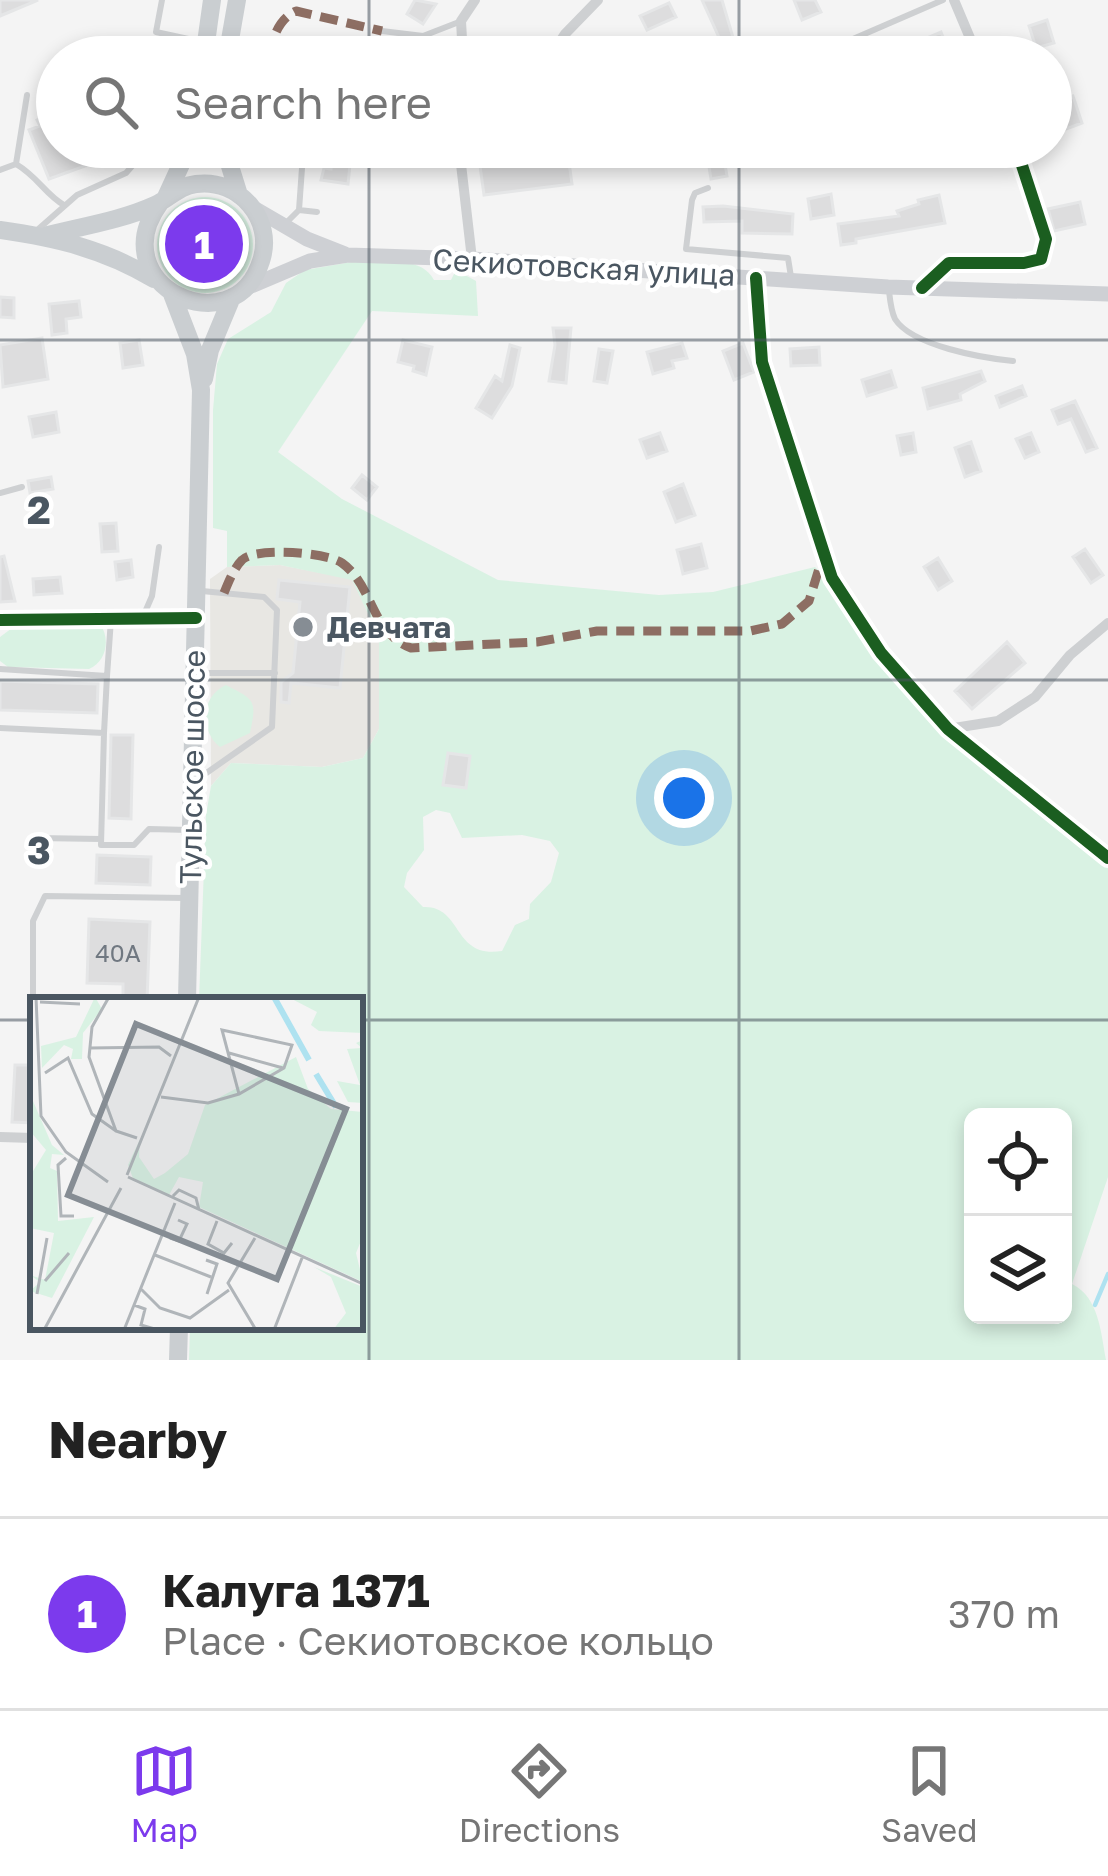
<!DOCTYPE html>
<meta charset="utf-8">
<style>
:root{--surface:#fff;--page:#f6f6f6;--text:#222;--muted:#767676;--line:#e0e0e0;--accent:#7c3aed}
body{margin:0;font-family:"Golos Text",sans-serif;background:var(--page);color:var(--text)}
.controls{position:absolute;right:36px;bottom:36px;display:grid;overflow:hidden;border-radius:18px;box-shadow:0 6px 18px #0003}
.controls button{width:108px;height:108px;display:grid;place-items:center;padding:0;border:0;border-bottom:3px solid var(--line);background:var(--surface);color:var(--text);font:60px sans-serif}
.you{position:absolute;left:684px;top:798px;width:42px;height:42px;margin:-30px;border:9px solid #fff;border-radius:50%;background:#1a73e8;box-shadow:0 0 0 18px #1a73e833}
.badge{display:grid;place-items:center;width:78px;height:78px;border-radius:50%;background:var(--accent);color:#fff;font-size:39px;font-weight:700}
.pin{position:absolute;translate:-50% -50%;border:6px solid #fff;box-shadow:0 3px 12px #0006}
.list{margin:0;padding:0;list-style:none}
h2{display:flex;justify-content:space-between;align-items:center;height:156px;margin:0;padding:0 48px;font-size:51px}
h2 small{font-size:39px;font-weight:400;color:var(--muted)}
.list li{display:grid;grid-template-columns:78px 1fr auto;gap:36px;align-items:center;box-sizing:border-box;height:192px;padding:0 48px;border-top:3px solid var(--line)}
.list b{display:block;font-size:45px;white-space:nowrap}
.list p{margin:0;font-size:39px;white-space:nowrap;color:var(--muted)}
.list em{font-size:39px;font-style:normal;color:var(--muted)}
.icon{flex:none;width:66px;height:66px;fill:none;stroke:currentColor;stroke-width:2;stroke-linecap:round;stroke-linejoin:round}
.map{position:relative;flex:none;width:1108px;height:1360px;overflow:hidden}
.search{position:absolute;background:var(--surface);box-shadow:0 6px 18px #0003;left:36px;right:36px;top:36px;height:132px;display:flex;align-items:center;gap:30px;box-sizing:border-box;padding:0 42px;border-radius:66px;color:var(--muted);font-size:45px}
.sheet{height:348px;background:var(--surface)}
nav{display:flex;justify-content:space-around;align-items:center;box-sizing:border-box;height:168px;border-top:3px solid var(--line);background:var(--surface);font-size:33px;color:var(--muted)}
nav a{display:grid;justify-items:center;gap:6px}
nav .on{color:var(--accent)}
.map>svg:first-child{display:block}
</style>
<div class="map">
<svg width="1108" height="1360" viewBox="0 0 1108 1360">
<rect width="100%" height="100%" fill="#f4f4f4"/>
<path fill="#e8e7e3" d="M280,565L352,579L379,637V729L363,758L322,767L231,763L211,786L210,579L227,567Z"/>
<path fill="#d9f2e3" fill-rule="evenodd" d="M157 245a48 48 0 1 1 96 0a48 48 0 1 1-96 0Z
M369,259C391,262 423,258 434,280H451L456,270L476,281L478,316L372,311L278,452L342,499L498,580L659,595L713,592L815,567C853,603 872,656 908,695C966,757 1040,812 1108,863V1177L1072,1284C1099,1297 1101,1333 1106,1360H189L190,1327H360V1000H199L206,815L211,786L231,763L322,767L363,758L379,729V637L352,580L280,565L227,567V531L213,528V410L217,364L228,339L271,312L286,283L305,270ZM436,810L450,813L462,838L522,835L550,841L559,853L551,882L530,904L529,919L515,925L502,951C452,959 463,905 423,907L404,887L407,873L424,850L423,817ZM973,1117H1063V1315H973Z
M100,624C111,639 106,662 89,669L8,667L0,661V637L12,628Z
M226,685C255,700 257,700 250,733L220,747C199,730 201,696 226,685Z"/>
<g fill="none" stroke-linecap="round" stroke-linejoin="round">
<path stroke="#aee2f0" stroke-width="4.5" d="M1095,1305L1108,1274"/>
</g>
<path fill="#ddddde" stroke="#e5e6e7" stroke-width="3" d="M0,0H38L0,16Z
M415,0L436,4L423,24L407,14Z
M702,0H722L737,51L727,55Z
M794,0H815L821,12L802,20Z
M669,3L676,17L647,30L640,16Z
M1047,20L1054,43L1036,48L1029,26Z
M941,32L951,57H926L920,41Z
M1073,96L1082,123L1066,129L1056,102Z
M57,112V147H115L99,161L49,179L29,130L40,126L37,120Z
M568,155L572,184L484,195L480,166Z
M724,158L727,176L711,179L708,161Z
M332,162L350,165L348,184L321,180L324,168L331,169Z
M831,194L834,215L811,219L808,199Z
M939,195L945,223L856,239V243L841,245L838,224L899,216L897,211L919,204L918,200Z
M1080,202L1085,224L1054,231L1048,209Z
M723,206L793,214L792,234L742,233V221L704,222L703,207Z
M0,297L14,298V318L0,317Z
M79,301L81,317L66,319L67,333L52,335L49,304Z
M553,328H571L566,383L549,381L555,345Z
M42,338L48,379L3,387L0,345Z
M139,340L143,365L123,368L120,343Z
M403,340L432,347L426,375L413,371L414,366L398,362Z
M682,343L687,358L672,361L674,368L653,374L647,352Z
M743,343L754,372L734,380L723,351Z
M510,345L520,348L512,386L492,418L476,408L495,376L502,381Z
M819,347L820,365L791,366L790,349Z
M599,349L613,351L607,383L594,381Z
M891,371L896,387L867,396L862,380Z
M981,371L985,381L960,394L961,400L928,409L923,388Z
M1022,386L1026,396L1000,407L996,396Z
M1075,401L1097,448L1086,452L1071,419L1058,424L1052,410Z
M56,412L59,432L33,437L29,417Z
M660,433L667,451L647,458L640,440Z
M913,433L916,452L901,455L897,436Z
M1031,433L1039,452L1025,458L1016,439Z
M971,442L981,471L965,477L955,448Z
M362,475L377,487L367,500L352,488Z
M51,477L53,489L30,493L28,481Z
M683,484L695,515L676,522L664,492Z
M116,523L118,551L102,552L100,524Z
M701,544L707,568L683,574L677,550Z
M1085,549L1103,575L1091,583L1073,557Z
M4,556L15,601L0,602V557Z
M938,558L952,581L938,590L924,567Z
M131,560L133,577L117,580L115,562Z
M60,577L62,593L34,595L33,579Z
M279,580L350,587L340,688L291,683L289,703L281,702V682L293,673L300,602L277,599Z
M1007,642L1025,663L972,709L955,691Z
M0,681L98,684L97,713L0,710Z
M111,735H133L131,819L109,818Z
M448,753L470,756L466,788L443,785Z
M97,855L151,857L150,885L96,883Z
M89,919L150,922L147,1000H123V984L87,983Z
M15,1065H33V1123L12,1122Z"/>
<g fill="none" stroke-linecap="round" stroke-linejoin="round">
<path stroke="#ced0d2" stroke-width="6" d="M162,0L156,32L193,40L204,38
M382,31L423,36L459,22
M846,42L943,0
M27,95L16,164C38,177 46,195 64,205
M0,170L16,164
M708,188L695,193L692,200L686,249L788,258L791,277
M299,210L317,212
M286,223L299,210L302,168
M35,232L77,195L126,173L140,157L181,158
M889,291C890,300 891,311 895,319C912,346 983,358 1013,361
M0,493L22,487
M142,619L152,596L159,547
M0,669L107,676L111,619
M198,673H275
M0,728L104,733L107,676
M104,733L101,845H134L149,829L189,830
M195,781L272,727L277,610L264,597L202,591
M37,838L101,839
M33,1010V921L45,896L185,898"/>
<path stroke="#ced0d2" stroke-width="10" d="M954,0L978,57
M463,57L461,21L475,0
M550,57L565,34L598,0
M459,147L472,259
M756,278L762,362L832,578L881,653L948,729L1108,858
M922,288L949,263H1024L1041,259L1046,239L1016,147
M0,620L196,618
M948,729L998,721L1035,697L1070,655L1108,623
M0,1137L33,1138"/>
<path stroke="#ced0d4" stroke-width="15" d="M252,207L307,239L345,254
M244,289L310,261L348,255L472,259L888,287L1108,294"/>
<path stroke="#caced1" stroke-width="18" d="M204,57L212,0
M227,57L237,0
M224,147L239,195
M166,197L189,147
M0,230C56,238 104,249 154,279
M48,235C84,226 122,220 155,205C170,198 179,186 196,184C239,178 275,220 261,261C234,348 100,285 160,203
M172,294L195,354L201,390L187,1000
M204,379L210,350L232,297
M178,1360L179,1327"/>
<path stroke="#8d6e63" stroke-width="9" stroke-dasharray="18 9" stroke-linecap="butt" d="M267,57C274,38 277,20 296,11L382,31
M224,593C228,583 234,568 242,560C254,547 327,552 342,563C374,586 370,632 411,648L537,642L597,631H750L782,624L809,601L822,559"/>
<g stroke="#fff" stroke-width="20">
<path id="cycleway" d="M756,278L762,362L832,578L881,653L948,729L1108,858
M922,288L949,263H1024L1041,259L1046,239L1016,147
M0,620L196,618"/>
</g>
<use href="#cycleway" stroke="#1b5e20" stroke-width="12"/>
</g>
<path fill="none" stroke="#4a5661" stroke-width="3" stroke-opacity="0.55" d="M369,0V57M739,0V57M369,147V1360M739,147V1360M0,340H1108M0,680H1108M0,1020H33M360,1020H1108"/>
<circle fill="#868d94" stroke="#fff" stroke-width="4.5" cx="303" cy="627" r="12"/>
<g text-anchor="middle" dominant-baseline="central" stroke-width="9" stroke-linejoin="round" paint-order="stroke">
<g font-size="24" fill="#707881">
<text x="118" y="952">40А</text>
</g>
<g font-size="30" fill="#4a5661" stroke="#fff">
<text transform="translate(584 267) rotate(3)">Секиотовская улица</text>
<text transform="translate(192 767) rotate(-89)">Тульское шоссе</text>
</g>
<g font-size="30" font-weight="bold" fill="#4a5661" stroke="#fff" text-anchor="start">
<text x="327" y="627">Девчата</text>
</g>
</g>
<g transform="translate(30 997)">
<rect width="333" height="333" fill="#f4f4f4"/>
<path d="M2,0L3,104L22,148L34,158L22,157L20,171L27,174L28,224L64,220L22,301L0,294L10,285L0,278L15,283L24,236L0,231V179L16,153L0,134ZM65,0L72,12L53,36L52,62H41L43,52L34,48L12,71L11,49L46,40ZM258,0H333V36L289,34L281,28L287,15ZM333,43V106L318,105L307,84L330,88L317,52L332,51L326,46ZM266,60L278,92L301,112L333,115V239L326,256L333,285L169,210L173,185L149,180L139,198L104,184L98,168L110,142L109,160L124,182L135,176L158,157L175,108ZM284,270L333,290V333H303L316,316L301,280Z" fill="#d9f2e3"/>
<path fill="none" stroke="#aee2f0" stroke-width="6" d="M244,0L279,63M286,77L306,110"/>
<path fill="none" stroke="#b0b5b9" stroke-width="3" d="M6,0L11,119L36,155L78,185M79,0L62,30L59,60L86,134L107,141M10,5L50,7M60,51L129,50L141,59M199,56L253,71M15,76L38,61L62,117L86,134M131,100L178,106L209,97L254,71L262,48L192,33L209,97M36,161L28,168L31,219H44M97,178L169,0M98,180L333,287M143,199L149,193L166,201L169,213M187,224L178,247L194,256L202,246M140,241L149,244L157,227L148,223M225,241L198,286L226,333M125,258L181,280M176,263L187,267L177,297M15,284L39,256M111,292L130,311L160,321L199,293M7,297L17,241M104,308L115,312L111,328L128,333M14,333L91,191M94,333L145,206M244,333L272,261"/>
<path fill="#868d94" fill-opacity="0.15" stroke="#868d94" stroke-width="6" d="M106,27L316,112L247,282L38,198Z"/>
<rect width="333" height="333" fill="none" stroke="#4a5661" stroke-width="6"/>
</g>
<g font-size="39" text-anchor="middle" font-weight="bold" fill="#4a5661" stroke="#fff" stroke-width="9" stroke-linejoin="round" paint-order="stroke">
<text x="39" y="524">2</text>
<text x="39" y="864">3</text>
</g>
</svg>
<div class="controls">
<button><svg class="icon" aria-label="locate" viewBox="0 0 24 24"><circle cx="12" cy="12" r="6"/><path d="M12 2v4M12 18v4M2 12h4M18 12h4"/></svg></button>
<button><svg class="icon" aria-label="layers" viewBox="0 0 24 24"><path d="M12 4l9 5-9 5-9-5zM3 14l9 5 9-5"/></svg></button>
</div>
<div class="you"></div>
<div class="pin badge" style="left:204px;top:244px">1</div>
<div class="search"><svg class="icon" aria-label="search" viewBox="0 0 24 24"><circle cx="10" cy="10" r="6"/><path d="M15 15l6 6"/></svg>Search here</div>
</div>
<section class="sheet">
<h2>Nearby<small></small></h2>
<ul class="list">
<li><span class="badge">1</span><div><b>Калуга 1371</b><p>Place · Секиотовское кольцо</p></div><em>370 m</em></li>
</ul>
</section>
<nav>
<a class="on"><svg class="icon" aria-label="map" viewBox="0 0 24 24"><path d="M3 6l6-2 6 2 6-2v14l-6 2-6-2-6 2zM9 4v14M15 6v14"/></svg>Map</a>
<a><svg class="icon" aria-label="directions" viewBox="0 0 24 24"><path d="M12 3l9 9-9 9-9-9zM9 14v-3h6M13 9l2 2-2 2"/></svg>Directions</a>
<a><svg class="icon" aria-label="saved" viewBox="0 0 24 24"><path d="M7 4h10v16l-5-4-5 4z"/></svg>Saved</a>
</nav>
